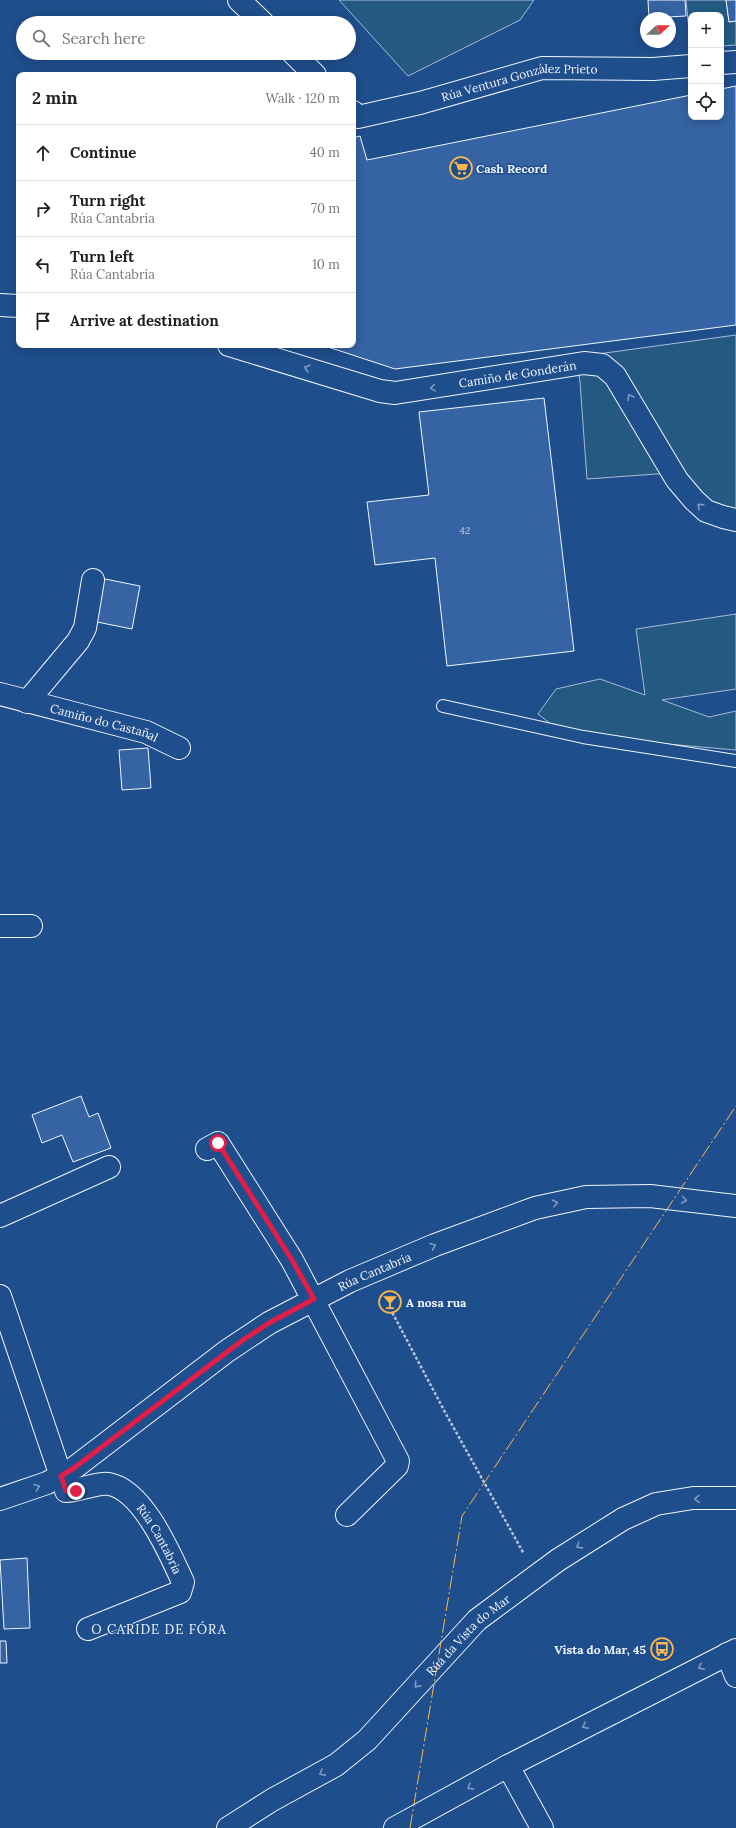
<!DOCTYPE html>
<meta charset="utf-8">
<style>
:root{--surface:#fff;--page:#f2f2f2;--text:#222;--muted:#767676;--line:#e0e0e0}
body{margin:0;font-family:Lora,serif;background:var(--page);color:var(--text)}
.controls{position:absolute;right:12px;top:12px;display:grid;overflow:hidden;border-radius:8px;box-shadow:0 2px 10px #0003}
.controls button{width:36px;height:36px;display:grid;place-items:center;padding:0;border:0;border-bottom:1px solid var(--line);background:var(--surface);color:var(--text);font:20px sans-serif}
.compass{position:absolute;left:640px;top:12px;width:36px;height:36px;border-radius:50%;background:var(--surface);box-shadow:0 2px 10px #0003;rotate:69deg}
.stop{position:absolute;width:12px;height:12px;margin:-9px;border:3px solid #e11d48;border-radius:50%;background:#fff}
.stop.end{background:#e11d48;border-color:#fff;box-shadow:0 1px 4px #0008}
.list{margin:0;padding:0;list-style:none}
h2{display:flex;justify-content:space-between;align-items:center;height:52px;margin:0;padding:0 16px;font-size:17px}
h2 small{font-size:13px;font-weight:400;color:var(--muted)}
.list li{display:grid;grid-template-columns:26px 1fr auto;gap:12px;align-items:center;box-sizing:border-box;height:56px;padding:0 16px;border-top:1px solid var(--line)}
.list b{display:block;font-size:15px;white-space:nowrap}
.list p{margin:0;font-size:13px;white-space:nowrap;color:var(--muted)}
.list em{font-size:13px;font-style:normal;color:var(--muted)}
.icon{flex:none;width:22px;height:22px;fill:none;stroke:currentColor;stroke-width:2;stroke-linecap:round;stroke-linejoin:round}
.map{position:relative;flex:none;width:736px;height:1828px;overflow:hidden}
.search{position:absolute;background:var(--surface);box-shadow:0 2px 10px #0003;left:16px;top:16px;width:340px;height:44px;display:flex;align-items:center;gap:10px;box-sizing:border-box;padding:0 14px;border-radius:22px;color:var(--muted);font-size:15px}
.panel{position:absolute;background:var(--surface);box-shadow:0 2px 10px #0003;left:16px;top:72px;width:340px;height:276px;border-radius:8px}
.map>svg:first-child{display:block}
</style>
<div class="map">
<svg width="736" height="1828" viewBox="0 0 736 1828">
<rect width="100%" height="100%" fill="#1f4e8c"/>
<path fill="#245a82" stroke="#a8bbd7" d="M339,0H534L520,20L408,76Z
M686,0H726L729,22L736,21V45L721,46V15H691V50Z
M736,335V511L709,505L684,472L587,479L580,382L576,357Z
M736,614V689L662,700L709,717L736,711V750L565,735L538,714L556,689L600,679L645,695L636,629Z"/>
<path fill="#3563a3" stroke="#f2f6ff" d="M648,0H685L686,16L649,18Z
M726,0H736V21L729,22Z
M736,86V325L395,369L322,345H353V138L360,136L367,160L691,95V117H721V89Z
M544,398L574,651L447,666L435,558L375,565L367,502L429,495L419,412Z
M100,578L140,586L132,629L92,621Z
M148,748L151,788L122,790L119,750Z
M81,1096L89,1117L98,1113L111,1148L73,1162L62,1135L42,1143L32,1115Z
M27,1558L30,1628L4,1629L0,1560Z
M0,1641H6L7,1663H0Z"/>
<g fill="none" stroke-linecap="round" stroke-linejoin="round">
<g stroke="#f2f6ff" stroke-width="14">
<path id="service" d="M443,706L583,737L736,761"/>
</g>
<g stroke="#f2f6ff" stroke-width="24">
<g id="minor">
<path d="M239,0L263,23"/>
<path d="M293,53L315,75"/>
<path d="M721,63L736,62"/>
<path id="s1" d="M353,112L358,117L420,103L542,68L653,69L691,66"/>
<path d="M0,305L19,306"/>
<path id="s2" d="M229,345L380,391L395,393L584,363L602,365L615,376L677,480L694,500L706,511L723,517L736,520"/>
<path id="s3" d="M0,694L146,732L179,748"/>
<path d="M27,702L78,641L85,628L93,580"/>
<path d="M0,926H31"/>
<path d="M207,1149L218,1143L292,1260L398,1461L397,1466L347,1515"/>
<path d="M0,1216L109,1167"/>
<path id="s4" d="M0,1296L66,1491C80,1491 97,1482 109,1484C143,1490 170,1554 183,1582L180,1592L88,1629"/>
<path id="s5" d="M0,1499L47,1483L74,1468L227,1351L269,1323L350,1281L435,1245L535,1208L586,1197L650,1196L736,1206"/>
<path d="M727,1654L736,1676"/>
<path d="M508,1766L542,1828"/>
<path id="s6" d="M228,1828L272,1800L336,1765L367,1740L477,1620L558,1560L623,1519L656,1504L693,1498H736"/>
<path d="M395,1828L508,1766L736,1650"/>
</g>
</g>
<path stroke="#b3c4dc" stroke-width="2.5" stroke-dasharray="3 2" stroke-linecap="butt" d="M383,1295L446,1414L524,1554"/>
<use href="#service" stroke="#1f4e8c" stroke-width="12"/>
<use href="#minor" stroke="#1f4e8c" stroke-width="22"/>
<path stroke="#ffb74d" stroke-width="1" stroke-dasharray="14 3 2 3" stroke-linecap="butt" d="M410,1828L462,1516L736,1106"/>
</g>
<defs><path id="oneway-chevron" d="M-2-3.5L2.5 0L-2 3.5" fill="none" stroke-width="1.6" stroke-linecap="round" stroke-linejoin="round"/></defs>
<g stroke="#7e9ac0">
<use href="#oneway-chevron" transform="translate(307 368) rotate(-163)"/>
<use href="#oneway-chevron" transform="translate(433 388) rotate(171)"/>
<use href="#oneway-chevron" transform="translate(630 397) rotate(-120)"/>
<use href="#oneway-chevron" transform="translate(700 506) rotate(-138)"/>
<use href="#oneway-chevron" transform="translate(684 1200) rotate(7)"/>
<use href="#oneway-chevron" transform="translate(555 1203) rotate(-14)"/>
<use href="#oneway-chevron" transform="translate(433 1246) rotate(-21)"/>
<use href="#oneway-chevron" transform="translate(37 1487) rotate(-21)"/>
<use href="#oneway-chevron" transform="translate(697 1499) rotate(178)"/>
<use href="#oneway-chevron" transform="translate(579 1546) rotate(148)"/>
<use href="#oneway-chevron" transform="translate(701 1667) rotate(153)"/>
<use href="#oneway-chevron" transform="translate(417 1685) rotate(132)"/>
<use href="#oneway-chevron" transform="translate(585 1726) rotate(153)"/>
<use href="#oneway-chevron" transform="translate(322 1773) rotate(151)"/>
<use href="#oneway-chevron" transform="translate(470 1787) rotate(151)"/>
</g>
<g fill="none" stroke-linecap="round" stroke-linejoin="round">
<path stroke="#e11d48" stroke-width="5" d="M76,1491H66L61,1476L74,1468L243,1340L269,1323L314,1299L292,1260L218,1143"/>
</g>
<defs>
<g id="supermarket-ring" transform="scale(1.15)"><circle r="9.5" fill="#1f4e8c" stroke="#ffb74d" stroke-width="1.5"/><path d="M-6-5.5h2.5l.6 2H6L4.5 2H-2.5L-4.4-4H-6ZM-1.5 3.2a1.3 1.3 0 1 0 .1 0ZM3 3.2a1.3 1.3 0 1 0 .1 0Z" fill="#ffb74d"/></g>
<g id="bar-ring" transform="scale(1.15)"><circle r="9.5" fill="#1f4e8c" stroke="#ffb74d" stroke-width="1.5"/><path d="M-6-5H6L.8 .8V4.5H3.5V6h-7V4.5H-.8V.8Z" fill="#ffb74d"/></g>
<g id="bus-ring" transform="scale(1.15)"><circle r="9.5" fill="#1f4e8c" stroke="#ffb74d" stroke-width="1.5"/><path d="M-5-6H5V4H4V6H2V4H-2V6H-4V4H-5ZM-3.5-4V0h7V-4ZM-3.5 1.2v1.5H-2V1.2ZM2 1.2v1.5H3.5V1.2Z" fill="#ffb74d"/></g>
</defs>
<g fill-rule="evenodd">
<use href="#supermarket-ring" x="461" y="168"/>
<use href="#bar-ring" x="390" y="1302"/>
<use href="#bus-ring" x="662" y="1649"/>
</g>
<g text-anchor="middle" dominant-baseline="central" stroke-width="3" stroke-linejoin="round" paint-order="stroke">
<g font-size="10" fill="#c3d1e8">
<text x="465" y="530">42</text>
</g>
<g font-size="12" fill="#f2f6ff" stroke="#1f4e8c">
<text stroke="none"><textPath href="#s1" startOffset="173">Rúa Ventura González Prieto</textPath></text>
<text stroke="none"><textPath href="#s2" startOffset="297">Camiño de Gonderán</textPath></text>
<text stroke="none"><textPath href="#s3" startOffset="108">Camiño do Castañal</textPath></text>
<text stroke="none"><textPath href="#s5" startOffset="441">Rúa Cantabria</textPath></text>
<text stroke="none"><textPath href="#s4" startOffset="327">Rúa Cantabria</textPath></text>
<text stroke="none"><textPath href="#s6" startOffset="311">Rúa da Vista do Mar</textPath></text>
</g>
<g font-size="12" font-weight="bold" fill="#f2f6ff" stroke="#1f4e8c" text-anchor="start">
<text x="476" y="168">Cash Record</text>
<text x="406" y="1302">A nosa rua</text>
<text x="646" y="1649" text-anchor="end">Vista do Mar, 45</text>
</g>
<g font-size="13" letter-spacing="1" fill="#f2f6ff" stroke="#1f4e8c">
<text x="159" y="1629">O CARIDE DE FÓRA</text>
</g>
</g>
</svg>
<div class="controls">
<button>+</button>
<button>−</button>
<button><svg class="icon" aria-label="locate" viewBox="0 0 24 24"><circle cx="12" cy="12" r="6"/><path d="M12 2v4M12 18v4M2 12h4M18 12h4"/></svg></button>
</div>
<svg class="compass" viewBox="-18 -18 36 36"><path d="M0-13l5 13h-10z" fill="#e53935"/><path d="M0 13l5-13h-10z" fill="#767676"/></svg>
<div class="stop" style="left:218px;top:1143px"></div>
<div class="stop end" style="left:76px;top:1491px"></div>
<div class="search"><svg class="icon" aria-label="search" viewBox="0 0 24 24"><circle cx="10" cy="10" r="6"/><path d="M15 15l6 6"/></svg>Search here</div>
<section class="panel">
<h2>2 min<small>Walk · 120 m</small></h2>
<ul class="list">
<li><svg class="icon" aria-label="ahead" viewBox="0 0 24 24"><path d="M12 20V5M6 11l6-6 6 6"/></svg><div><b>Continue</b></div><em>40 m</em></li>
<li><svg class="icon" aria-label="right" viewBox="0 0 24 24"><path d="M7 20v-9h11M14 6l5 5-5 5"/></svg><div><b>Turn right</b><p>Rúa Cantabria</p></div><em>70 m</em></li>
<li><svg class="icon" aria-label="left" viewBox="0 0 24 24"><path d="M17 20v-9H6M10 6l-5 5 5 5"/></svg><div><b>Turn left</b><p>Rúa Cantabria</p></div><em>10 m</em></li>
<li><svg class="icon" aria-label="arrive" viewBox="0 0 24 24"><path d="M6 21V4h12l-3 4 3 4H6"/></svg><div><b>Arrive at destination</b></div></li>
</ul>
</section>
</div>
